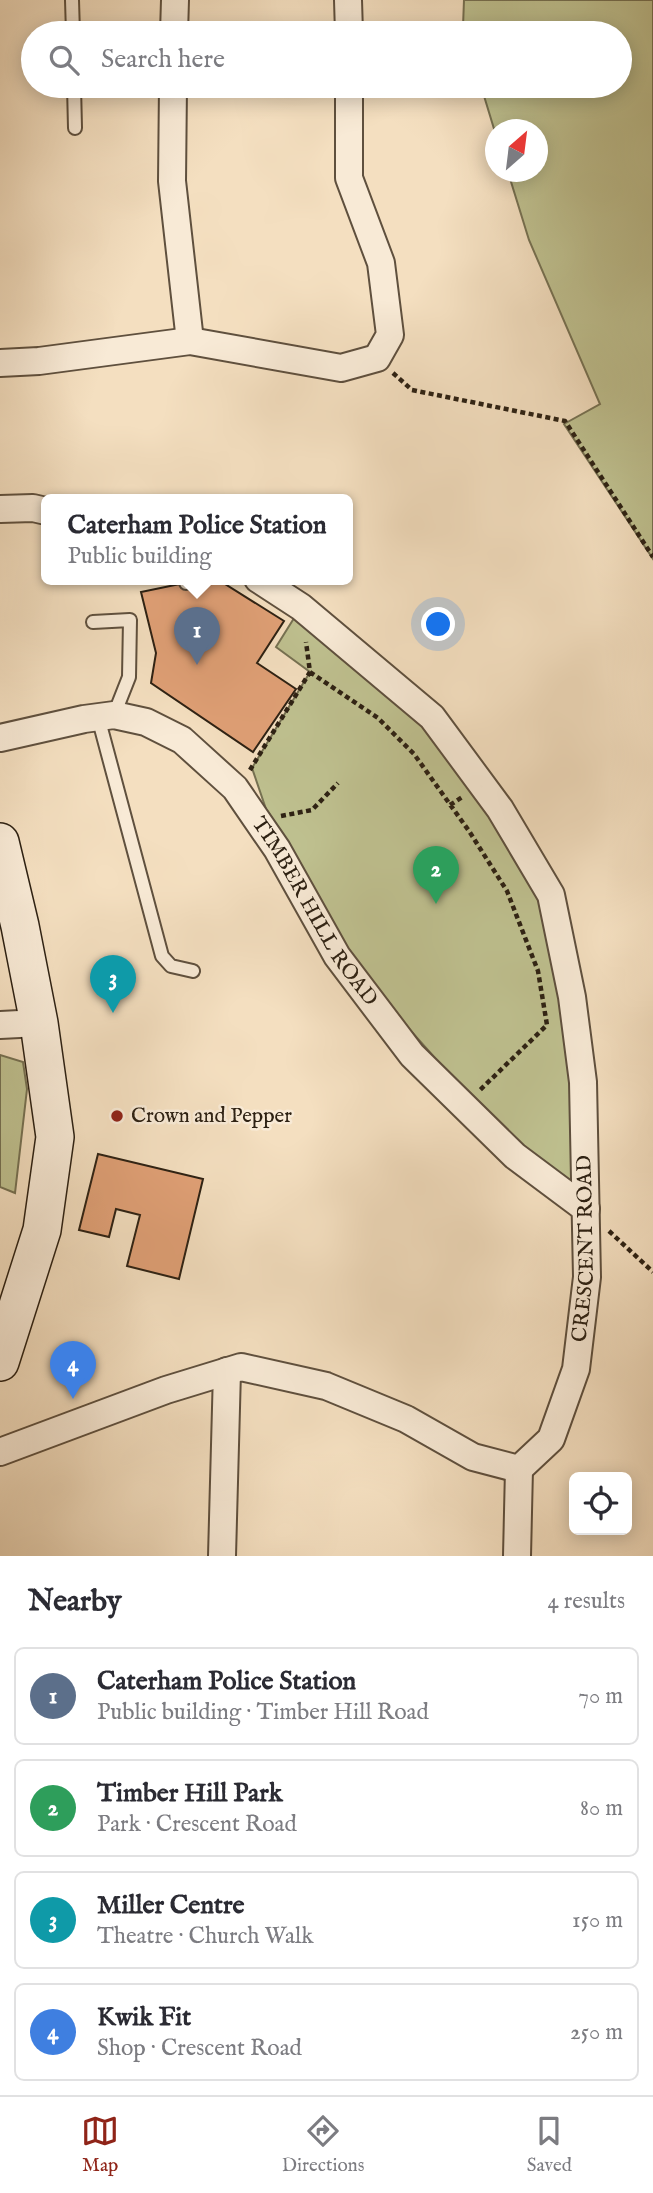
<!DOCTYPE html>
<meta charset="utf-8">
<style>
:root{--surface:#fff;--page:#f2f2f3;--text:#2b2b33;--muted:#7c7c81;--line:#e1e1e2;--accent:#8f2418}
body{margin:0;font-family:"IM FELL English",serif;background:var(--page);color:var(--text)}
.controls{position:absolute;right:21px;bottom:21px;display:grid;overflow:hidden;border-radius:10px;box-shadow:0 4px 18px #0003}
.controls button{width:63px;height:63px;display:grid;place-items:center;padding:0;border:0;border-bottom:2px solid var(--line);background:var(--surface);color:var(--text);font:35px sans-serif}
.compass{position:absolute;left:485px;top:119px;width:63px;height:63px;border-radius:50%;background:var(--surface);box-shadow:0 4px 18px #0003;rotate:28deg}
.you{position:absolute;left:439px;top:625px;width:24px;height:24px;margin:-18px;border:5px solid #fff;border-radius:50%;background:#1a73e8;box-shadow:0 0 0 10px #1a73e833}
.badge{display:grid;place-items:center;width:46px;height:46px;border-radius:50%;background:var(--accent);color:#fff;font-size:23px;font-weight:700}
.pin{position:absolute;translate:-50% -58px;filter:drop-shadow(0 2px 4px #0008)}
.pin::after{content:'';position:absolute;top:37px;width:24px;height:21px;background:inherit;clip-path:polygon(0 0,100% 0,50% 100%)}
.popup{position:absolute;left:41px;top:494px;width:312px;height:91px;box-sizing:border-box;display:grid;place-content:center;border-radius:10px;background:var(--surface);filter:drop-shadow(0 2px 5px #0005);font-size:23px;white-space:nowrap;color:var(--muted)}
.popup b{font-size:26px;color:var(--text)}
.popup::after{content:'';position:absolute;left:50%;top:100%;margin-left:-14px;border:14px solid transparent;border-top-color:var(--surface)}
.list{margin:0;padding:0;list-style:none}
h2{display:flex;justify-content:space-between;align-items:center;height:91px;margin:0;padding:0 28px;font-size:30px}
h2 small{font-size:23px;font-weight:400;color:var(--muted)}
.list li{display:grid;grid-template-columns:46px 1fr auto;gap:21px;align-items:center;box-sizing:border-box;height:98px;margin:0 14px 14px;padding:0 14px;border:2px solid var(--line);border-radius:10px}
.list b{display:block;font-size:26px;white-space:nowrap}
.list p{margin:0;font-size:23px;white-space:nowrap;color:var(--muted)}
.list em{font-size:23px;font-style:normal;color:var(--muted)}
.icon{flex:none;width:38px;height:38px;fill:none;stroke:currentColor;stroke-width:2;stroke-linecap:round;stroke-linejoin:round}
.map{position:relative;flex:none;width:653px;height:1556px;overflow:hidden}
.search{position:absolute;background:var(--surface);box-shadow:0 4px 18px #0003;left:21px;right:21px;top:21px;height:77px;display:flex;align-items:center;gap:18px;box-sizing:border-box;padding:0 24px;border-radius:38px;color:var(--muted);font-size:26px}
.sheet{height:539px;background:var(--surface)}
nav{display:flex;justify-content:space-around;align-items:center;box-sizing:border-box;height:98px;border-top:2px solid var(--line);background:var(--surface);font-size:19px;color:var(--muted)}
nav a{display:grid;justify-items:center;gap:4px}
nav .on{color:var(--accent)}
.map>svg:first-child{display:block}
</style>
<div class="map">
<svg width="653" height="1556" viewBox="0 0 653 1556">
<rect width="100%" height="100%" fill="#f4dfc0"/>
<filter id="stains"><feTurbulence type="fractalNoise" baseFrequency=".00286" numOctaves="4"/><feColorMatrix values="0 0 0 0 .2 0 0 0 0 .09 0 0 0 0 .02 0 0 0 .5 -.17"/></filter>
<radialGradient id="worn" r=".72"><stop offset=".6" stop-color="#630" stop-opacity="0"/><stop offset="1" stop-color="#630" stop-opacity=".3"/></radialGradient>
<path fill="#bfc190" stroke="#767152" stroke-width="2" d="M464,0H653V559L564,424L600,404L529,240L508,172H538V130H496L495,132L481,86H620V33H465L463,27Z
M301,607L432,717L551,895L586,1209L435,1058L369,984L324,912L282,833L266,809L252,768L310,672L276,647Z
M0,1055L23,1062L27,1089L15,1193L0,1187Z"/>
<path fill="#e0a076" stroke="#2d2113" stroke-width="2" d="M204,579H217L284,621L257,663L296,689L253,752L151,683L156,653L141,592Z
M98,1154L203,1179L179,1279L127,1266L140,1215L116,1209L109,1237L79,1230Z"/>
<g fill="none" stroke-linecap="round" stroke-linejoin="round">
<g stroke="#5f503e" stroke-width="16">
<path id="lane" d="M72,0L73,33
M74,86L75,128
M186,583V579
M93,622L130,620L129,677L114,715
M98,717L162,956L171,966L193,971"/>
</g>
<g stroke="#5f503e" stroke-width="30">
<g id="street">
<path d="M348,0L349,33"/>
<path d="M174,33L175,0"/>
<path d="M173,86L172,181L190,341"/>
<path d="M0,363L39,361L190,341L341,368L377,358L390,335L381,263L349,178V86"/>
<path d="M0,509L33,508L46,511"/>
<path id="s1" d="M0,738L84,719L114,715L146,722L182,740L235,788L277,849L337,956L412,1055L515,1156L586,1209"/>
<path d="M0,1025L39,1023"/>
<path id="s2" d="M0,1452L166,1390L241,1367L326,1386L406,1419L473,1457L519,1469L551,1439L576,1369L587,1277L583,1082L572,997L551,895L500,809L432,717L301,607L258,579"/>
<path d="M222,1556L227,1371"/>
<path d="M517,1556L519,1469"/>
</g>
</g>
<g stroke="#2d2113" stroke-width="40">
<path id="secondary" d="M0,842L20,926L39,1023L55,1137L42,1230L0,1362"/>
</g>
<path stroke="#2d2113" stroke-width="4.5" stroke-dasharray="5 3.5" stroke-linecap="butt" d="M393,373L412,390L565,421L653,557
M310,672L378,718L414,754L469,831L507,891L538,971L547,1025L479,1091
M250,770L310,672L306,642
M450,805L464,796
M281,816L312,810L338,783
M609,1231L653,1272"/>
<use href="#lane" stroke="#f8ead6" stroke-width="12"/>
<use href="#street" stroke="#f8ead6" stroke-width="26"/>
<use href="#secondary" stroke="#f8ead6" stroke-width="37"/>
</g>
<circle fill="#8f2418" stroke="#f8ead6" stroke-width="2.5" cx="117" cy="1116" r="7"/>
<g text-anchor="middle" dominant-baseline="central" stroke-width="5" stroke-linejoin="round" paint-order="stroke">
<g font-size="21" fill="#2d2113" stroke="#f8ead6">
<text stroke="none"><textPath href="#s1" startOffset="408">TIMBER HILL ROAD</textPath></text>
<text stroke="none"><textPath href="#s2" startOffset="793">CRESCENT ROAD</textPath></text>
</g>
<g font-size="21" fill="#2d2113" stroke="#f8ead6" text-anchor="start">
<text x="131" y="1116">Crown and Pepper</text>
</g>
</g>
<rect width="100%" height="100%" filter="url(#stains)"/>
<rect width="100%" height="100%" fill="url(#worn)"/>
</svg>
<div class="controls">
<button><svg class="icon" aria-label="locate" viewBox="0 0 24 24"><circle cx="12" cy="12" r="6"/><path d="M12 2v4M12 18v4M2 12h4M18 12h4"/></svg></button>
</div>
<svg class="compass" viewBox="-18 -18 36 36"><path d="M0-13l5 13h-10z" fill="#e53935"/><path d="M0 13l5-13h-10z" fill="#7c7c81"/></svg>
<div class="you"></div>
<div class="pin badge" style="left:197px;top:665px;background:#5c6f8a">1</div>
<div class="popup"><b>Caterham Police Station</b>Public building</div>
<div class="pin badge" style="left:436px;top:904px;background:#2e9e5b">2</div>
<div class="pin badge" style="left:113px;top:1013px;background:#0f9aa8">3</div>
<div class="pin badge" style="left:73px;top:1399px;background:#3f7fe0">4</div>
<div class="search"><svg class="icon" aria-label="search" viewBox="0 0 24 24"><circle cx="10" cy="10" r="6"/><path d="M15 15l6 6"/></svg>Search here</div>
</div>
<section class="sheet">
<h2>Nearby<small>4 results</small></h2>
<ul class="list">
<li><span class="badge" style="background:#5c6f8a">1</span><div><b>Caterham Police Station</b><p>Public building · Timber Hill Road</p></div><em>70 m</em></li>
<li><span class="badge" style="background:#2e9e5b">2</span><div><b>Timber Hill Park</b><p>Park · Crescent Road</p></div><em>80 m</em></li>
<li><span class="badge" style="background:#0f9aa8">3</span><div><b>Miller Centre</b><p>Theatre · Church Walk</p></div><em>150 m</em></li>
<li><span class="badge" style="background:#3f7fe0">4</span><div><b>Kwik Fit</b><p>Shop · Crescent Road</p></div><em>250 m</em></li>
</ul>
</section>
<nav>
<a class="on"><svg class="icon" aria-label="map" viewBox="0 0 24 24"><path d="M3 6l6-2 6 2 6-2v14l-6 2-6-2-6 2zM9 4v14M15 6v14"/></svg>Map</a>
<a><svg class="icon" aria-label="directions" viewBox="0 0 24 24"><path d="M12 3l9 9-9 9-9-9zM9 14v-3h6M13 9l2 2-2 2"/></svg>Directions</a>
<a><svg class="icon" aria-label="saved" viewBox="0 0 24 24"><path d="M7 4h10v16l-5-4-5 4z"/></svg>Saved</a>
</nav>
